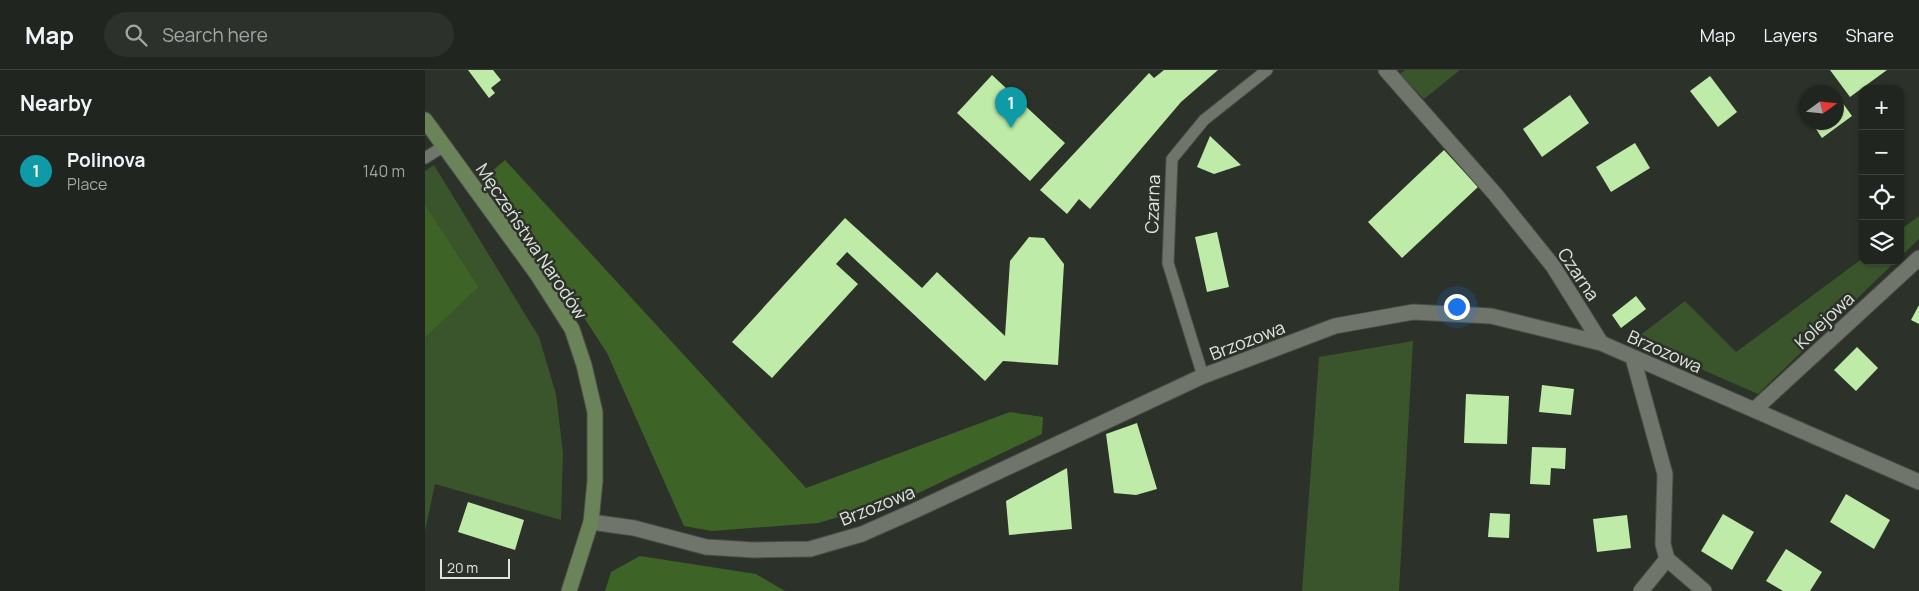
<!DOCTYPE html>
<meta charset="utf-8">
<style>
:root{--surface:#21251f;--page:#2d312c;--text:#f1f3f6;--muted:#a2a5a4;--line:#3e423d;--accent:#82d050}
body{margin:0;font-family:Manrope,sans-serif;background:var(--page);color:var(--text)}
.controls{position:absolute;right:15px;top:15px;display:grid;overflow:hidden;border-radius:10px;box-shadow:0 1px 4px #0004}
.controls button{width:45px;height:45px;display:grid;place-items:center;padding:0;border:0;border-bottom:1px solid var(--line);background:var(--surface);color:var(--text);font:25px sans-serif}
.compass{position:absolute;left:1374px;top:15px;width:45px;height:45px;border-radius:50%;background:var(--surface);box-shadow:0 1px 4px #0004;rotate:75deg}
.scale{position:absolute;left:15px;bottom:12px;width:70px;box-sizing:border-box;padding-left:5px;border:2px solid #e0e4df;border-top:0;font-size:14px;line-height:18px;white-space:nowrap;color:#e0e4df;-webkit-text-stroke:4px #2c3129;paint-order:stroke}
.you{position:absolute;left:1031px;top:236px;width:18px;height:18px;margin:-12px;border:4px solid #fff;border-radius:50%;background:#1a73e8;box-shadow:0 0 0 8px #1a73e833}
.badge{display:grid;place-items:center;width:32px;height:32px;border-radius:50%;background:var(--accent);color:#fff;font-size:16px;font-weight:700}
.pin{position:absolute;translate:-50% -41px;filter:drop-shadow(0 1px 2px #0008)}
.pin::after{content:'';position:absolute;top:26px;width:18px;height:15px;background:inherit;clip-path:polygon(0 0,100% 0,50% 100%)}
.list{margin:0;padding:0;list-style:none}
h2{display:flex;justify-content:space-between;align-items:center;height:65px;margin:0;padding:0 20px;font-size:21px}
h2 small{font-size:16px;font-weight:400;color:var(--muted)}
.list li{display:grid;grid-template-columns:32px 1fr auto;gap:15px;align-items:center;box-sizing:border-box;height:70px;padding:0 20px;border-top:1px solid var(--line)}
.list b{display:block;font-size:19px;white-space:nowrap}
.list p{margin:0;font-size:16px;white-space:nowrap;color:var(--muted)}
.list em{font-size:16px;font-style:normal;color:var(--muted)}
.icon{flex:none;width:28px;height:28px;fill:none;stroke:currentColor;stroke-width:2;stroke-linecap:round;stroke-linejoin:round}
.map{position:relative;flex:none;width:1494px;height:521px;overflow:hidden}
header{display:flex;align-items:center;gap:30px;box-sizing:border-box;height:70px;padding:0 25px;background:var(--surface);border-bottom:1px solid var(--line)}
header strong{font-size:24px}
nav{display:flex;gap:28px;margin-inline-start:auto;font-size:18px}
.search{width:350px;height:45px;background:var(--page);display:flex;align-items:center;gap:12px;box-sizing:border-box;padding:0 18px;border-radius:28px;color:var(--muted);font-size:19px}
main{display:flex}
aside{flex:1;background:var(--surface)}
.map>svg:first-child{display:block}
</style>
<header>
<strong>Map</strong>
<div class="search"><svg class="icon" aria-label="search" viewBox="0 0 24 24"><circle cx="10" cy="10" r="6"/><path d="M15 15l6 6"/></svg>Search here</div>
<nav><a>Map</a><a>Layers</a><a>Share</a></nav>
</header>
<main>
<aside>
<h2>Nearby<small></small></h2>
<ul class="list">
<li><span class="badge" style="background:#0f9aa8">1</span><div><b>Polinova</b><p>Place</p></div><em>140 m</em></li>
</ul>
</aside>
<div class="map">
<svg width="1494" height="521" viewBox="0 0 1494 521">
<rect width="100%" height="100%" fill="#2c3129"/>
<path fill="#3a542b" d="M980,0H1035L999,29L975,4Z
M9,95L114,267L131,324L138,383L136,450L10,414L0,461V268L54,217L0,134V101Z
M1494,146V169L1475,187V160Z
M1438,188V191H1471L1333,324L1209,270L1260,231L1311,282Z
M988,271L974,521H877L894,287Z"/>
<path fill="#3e6326" d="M80,90L381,418L585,342L618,347L617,364L489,425L393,453L287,461L259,456L182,283L65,103Z
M0,134L54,217L0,268Z
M215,486L331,504L360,521H180L186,502Z"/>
<path fill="#bfeba8" d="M43,0H68L76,10L66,18L70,23L64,28Z
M739,0H793L756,32L665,139L654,129L642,144L615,120L724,3L729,8Z
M1405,0H1462L1425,27Z
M567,5L640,73L605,111L532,43Z
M1285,6L1312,42L1293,57L1265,21Z
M1145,25L1164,53L1117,87L1098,59Z
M1417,32L1427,46L1397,68L1387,53L1412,52V36Z
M785,66L816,95L789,104L772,97Z
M1210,73L1225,98L1186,122L1171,97Z
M1019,80L1053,117L977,188L943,152Z
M420,148L497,218L512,202L580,266L585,191L604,167L619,168L639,194L633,295L578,291L560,311L422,182L411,194L433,214L347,308L307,272Z
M792,162L804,217L782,222L770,167Z
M1211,226L1221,239L1196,258L1187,245Z
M1494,235V254L1486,250Z
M1432,277L1453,298L1431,321L1409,300Z
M1117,315L1149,319L1146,345L1114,342Z
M1041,324L1084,326L1082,374L1039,373Z
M712,353L732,419L711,425L689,423L681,364Z
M1107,377L1141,378L1140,399L1126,398L1125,415L1105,414Z
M642,398L647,459L584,465L581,431Z
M1421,424L1465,450L1449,479L1405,452Z
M43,432L99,450L90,480L33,462Z
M1065,443L1085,444L1084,468L1063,467Z
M1298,444L1329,462L1307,500L1276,481Z
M1202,445L1206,478L1172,482L1168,449Z
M1361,479L1397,502L1385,521H1358L1341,511Z"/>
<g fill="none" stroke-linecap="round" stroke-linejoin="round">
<g stroke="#494e47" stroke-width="13">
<path id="lane" d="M0,88L19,76
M778,306L743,193L747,89L779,50L842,0"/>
</g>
<g stroke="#494e47" stroke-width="17">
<path id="street" d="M961,0L1070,124L1128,196L1176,273
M1208,288L1240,404L1238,474L1242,489L1279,521
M1329,340L1494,188
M166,452L209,458L281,477L329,480L385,479L437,464L489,441L778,306L910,256L988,242L1066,246L1176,273L1494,412
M1216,521L1242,489"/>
</g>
<g stroke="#494e47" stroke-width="17">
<path id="secondary" d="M0,50L112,204L147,259L159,295L170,342V411L166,452L144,521"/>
</g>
<use href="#lane" stroke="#6f756b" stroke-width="11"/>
<use href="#street" stroke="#6f756b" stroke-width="15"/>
<use href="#secondary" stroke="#6a8358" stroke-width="15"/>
</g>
<g text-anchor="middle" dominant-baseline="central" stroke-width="5" stroke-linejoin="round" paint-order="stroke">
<g font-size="18" fill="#e0e4df" stroke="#2c3129">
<text transform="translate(727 134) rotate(-88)">Czarna</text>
<text transform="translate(107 171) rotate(56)">Męczeństwa Narodów</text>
<text transform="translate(1154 204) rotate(56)">Czarna</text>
<text transform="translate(1399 250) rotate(-43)">Kolejowa</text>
<text transform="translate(822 270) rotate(-21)">Brzozowa</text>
<text transform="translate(1240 281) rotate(24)">Brzozowa</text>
<text transform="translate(452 435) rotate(-22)">Brzozowa</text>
</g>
</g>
</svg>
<div class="controls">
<button>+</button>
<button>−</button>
<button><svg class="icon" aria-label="locate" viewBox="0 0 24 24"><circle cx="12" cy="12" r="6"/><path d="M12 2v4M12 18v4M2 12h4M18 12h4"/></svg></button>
<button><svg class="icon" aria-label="layers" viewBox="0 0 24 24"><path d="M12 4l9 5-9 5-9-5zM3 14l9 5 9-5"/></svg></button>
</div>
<svg class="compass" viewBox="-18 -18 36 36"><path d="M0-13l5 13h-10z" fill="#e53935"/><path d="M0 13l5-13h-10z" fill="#a2a5a4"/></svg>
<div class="scale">20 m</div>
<div class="you"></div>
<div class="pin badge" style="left:586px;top:58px;background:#0f9aa8">1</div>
</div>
</main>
